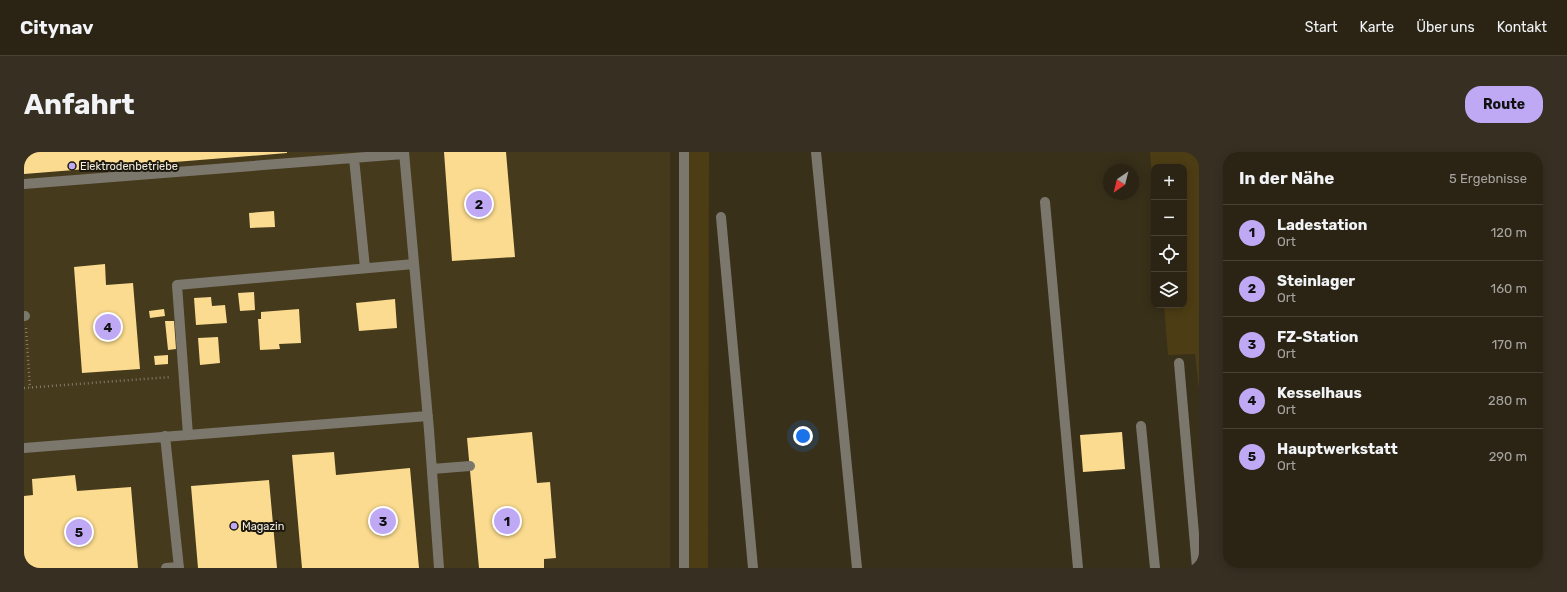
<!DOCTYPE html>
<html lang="de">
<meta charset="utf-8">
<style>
:root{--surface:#2b2414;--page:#373022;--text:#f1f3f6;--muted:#a6a4a0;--line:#474134;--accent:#bfa8f4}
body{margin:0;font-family:Rubik,sans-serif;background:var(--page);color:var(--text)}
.controls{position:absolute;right:12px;top:12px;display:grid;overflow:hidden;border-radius:8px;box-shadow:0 2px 10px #0003}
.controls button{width:36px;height:36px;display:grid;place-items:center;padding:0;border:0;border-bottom:1px solid var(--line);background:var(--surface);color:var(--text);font:20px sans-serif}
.compass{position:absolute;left:1079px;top:12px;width:36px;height:36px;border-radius:50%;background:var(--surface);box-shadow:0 2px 10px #0003;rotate:215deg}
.you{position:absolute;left:779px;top:284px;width:14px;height:14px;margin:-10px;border:3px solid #fff;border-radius:50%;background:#1a73e8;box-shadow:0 0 0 6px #1a73e833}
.badge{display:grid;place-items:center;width:26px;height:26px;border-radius:50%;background:var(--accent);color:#111;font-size:13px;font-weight:700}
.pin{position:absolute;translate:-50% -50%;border:2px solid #fff;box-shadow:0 1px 4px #0006}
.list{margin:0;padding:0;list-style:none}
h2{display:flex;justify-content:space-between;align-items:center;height:52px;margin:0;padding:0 16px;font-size:17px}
h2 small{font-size:13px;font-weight:400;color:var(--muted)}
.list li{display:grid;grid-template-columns:26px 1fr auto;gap:12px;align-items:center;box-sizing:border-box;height:56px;padding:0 16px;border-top:1px solid var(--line)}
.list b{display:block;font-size:15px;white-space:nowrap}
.list p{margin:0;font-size:13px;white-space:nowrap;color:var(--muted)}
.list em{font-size:13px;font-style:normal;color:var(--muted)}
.icon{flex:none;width:22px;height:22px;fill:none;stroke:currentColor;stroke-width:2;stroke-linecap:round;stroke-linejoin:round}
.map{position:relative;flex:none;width:1175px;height:416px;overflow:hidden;border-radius:16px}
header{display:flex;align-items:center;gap:24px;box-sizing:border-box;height:56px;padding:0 20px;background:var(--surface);border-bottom:1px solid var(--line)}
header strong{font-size:19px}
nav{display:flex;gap:22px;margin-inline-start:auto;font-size:14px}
.intro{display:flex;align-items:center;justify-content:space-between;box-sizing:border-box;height:96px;padding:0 24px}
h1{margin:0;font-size:28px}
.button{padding:10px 18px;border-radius:16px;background:var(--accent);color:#111;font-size:14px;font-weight:700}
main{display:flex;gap:24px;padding:0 24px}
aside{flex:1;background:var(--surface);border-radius:16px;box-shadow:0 2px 10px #0003}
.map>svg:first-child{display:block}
</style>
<header>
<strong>Citynav</strong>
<nav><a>Start</a><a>Karte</a><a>Über uns</a><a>Kontakt</a></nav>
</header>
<div class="intro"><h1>Anfahrt</h1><a class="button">Route</a></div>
<main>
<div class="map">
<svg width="1175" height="416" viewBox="0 0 1175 416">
<rect width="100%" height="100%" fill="#39301a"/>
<path fill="#463a1c" d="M0,0H646V416H0Z"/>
<path fill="#4d3d14" d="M664,0H685L684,416H663Z
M1126,0H1175V237L1171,202L1144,203L1140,153H1160V15H1130V48Z"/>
<path fill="#fbdb8f" d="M0,0H263V1L0,22Z
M420,0H482L491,105L428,109Z
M250,59L251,75L226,76L225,61Z
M81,112L82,133L109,131L116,217L58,221L50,115Z
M230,140L231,158L216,159L214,141Z
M187,145L188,154L201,153L203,171L172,173L170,146Z
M371,147L373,176L335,179L332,151Z
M140,157L141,164L126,166L125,159Z
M275,157L277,191L255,192L256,197L236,198L234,167H237V160Z
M141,169H150L152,197L144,198Z
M194,185L196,211L176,213L174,186Z
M144,203V212L131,213L130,204Z
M508,280L513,331L526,330L532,406L520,407V416H455L443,286Z
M1098,280L1101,317L1059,320L1056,283Z
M310,300L312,323L386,316L395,416H278L268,303Z
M51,323L53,339L107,335L114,416H0V344L9,343L8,327Z
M245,328L253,416H174L167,334Z"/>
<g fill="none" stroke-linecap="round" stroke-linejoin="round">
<path stroke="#847c69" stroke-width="2.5" stroke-dasharray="1 3" stroke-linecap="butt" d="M2,176L6,236
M0,236L147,225"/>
<path stroke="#7b776c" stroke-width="10" d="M380,0L405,278L415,416
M792,0L833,416
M330,6L341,116
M0,32L380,2
M1021,50L1054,416
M697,65L729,416
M0,164H1
M1155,211L1173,416
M1117,274L1131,416
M164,283L153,133L390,112
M141,284L155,416
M0,296L404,264
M408,317L446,314
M142,416L155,415
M660,416V0"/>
</g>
<g fill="#bfa8f4" stroke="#1d190f" stroke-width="1.5">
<circle cx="48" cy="14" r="4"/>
<circle cx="210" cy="374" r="4"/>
</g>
<g text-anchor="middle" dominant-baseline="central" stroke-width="4" stroke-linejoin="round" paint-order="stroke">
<g font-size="11" fill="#f1ebdd" stroke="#1d190f" text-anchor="start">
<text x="56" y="14">Elektrodenbetriebe</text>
<text x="218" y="374">Magazin</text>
</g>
</g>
</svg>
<div class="controls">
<button>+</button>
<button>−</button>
<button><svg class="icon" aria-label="locate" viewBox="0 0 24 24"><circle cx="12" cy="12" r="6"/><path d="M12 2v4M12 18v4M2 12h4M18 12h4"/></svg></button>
<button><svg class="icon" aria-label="layers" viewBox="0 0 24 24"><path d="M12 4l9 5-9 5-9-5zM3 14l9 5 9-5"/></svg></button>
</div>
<svg class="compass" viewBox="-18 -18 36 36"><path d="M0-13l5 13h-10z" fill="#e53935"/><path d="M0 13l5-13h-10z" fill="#a6a4a0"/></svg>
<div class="you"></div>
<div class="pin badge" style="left:483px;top:369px">1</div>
<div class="pin badge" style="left:455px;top:52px">2</div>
<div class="pin badge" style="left:359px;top:369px">3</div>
<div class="pin badge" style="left:84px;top:175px">4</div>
<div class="pin badge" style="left:55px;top:380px">5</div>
</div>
<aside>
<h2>In der Nähe<small>5 Ergebnisse</small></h2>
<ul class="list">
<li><span class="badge">1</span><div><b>Ladestation</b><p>Ort</p></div><em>120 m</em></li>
<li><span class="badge">2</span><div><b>Steinlager</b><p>Ort</p></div><em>160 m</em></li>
<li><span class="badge">3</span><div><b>FZ-Station</b><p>Ort</p></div><em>170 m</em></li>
<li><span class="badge">4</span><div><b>Kesselhaus</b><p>Ort</p></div><em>280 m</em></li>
<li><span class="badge">5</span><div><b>Hauptwerkstatt</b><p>Ort</p></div><em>290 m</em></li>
</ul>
</aside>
</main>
